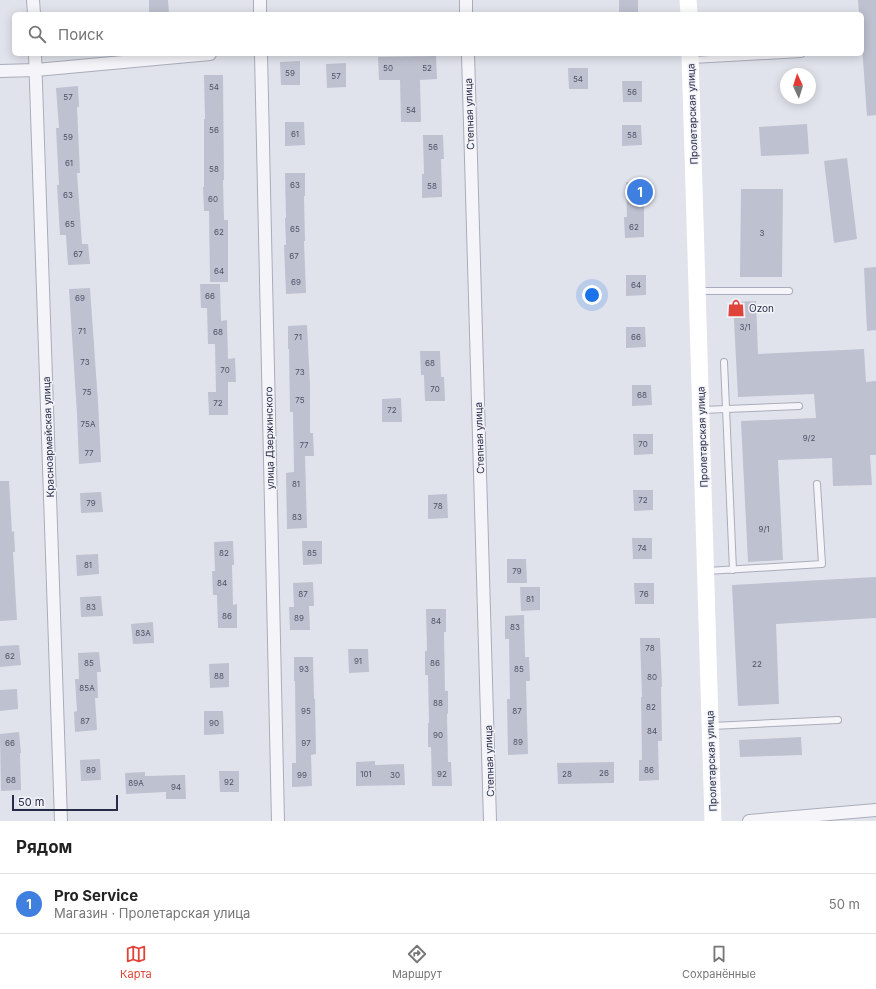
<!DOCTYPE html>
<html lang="ru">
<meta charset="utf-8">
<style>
:root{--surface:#fff;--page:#f2f2f2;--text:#222;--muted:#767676;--line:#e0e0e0;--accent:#de4439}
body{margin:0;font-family:Inter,sans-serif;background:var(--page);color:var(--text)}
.compass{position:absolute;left:780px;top:68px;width:36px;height:36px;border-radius:50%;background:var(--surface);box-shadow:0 2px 10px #0003;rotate:356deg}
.scale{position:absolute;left:12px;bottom:10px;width:106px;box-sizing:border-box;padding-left:4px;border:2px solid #272c46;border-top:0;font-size:11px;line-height:14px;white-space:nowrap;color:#272c46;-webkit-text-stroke:3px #f2f3f9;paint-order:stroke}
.you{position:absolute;left:592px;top:295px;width:14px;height:14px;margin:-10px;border:3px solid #fff;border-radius:50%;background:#1a73e8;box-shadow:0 0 0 6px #1a73e833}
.badge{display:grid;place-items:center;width:26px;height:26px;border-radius:50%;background:var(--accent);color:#fff;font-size:13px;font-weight:700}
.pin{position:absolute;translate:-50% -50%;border:2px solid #fff;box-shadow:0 1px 4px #0006}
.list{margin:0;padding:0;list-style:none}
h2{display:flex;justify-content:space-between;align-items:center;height:52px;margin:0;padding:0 16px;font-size:17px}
h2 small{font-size:13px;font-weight:400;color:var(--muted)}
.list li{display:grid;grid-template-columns:26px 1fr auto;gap:12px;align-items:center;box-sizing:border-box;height:60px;padding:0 16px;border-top:1px solid var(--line)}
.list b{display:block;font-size:15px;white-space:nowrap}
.list p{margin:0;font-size:13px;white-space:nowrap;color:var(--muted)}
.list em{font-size:13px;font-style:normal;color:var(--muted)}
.icon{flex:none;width:22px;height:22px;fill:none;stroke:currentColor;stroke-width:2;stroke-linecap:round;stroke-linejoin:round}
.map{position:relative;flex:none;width:876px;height:821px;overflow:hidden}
.search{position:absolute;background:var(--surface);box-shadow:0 2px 10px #0003;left:12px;right:12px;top:12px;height:44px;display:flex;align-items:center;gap:10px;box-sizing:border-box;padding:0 14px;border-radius:6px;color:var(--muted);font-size:15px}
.sheet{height:112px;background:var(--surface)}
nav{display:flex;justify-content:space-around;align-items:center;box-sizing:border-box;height:56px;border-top:1px solid var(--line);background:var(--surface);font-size:11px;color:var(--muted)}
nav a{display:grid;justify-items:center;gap:2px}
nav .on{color:var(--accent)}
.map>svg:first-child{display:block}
</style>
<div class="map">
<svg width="876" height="821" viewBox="0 0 876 821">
<rect width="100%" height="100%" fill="#e1e3ec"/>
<path fill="#bec1cf" d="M149,0H168L169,14H149Z
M619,0H638V13L619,14Z
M858,0H876V115L867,116L862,46V14H859Z
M436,56L437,79L420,80L421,122H401L400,80H379L378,57Z
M300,61V85H281L280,62Z
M346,63V87L327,88L326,64Z
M568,68H588V89H569Z
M204,75H223L224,180H223L224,220H228V282H210L209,211H204L203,187H204V119H205Z
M622,81H642V102H623Z
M78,86L79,107H77L80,173H77L82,244H88L90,264L68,265L66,235H60L57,185H59L56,128H59L56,88Z
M285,122H304L305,145L285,146Z
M807,124L809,154L761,156L759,127Z
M622,125H641L642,145L622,146Z
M423,135H443L444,159H441L442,197L422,198V174H424Z
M847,158L857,239L834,243L824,161Z
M285,173H305V196H304L305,241H304L306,293L286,294L284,245H286L285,218H286Z
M645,181L646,202H644V237L625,238L624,217H627L626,182Z
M741,189H783L782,277H740Z
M876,267V330L867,331L864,268Z
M626,275H646V295L626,296Z
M200,284H220L221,321L227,320L228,359L235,358L236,382H228V415H209L208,392H216L215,344H208L207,308H201Z
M90,288L98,402L101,462L79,464L77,414L69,289Z
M756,301L758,354L864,349L866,382L876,381V455H870L872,485L833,486L832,458L778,460L783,560L748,562L741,421L816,418L814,394L738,397L733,302Z
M307,325L310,384V433H313L314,456H305L307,528L287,529L286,473L294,472L293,412H290L289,349H288V326Z
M626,327H645L646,347L626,348Z
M420,351H440L441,377H444L445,401H425L424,375H421Z
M632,385H651L652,405L632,406Z
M401,398L402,422H382V399Z
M633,434H653V454L634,455Z
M0,481H9L12,532L14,531L15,552H13L17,620L0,621Z
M633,490H653V510L634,511Z
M101,492L103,512L81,513L80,493Z
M447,494L448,518L428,519V495Z
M632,538H652V559H633Z
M233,541L234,565H232L233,605L237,604V628H218L217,595H213L212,571H215L214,542Z
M302,541H322V564L303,565Z
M98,554L99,574L77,576L76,555Z
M507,559H526L527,583H507Z
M876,577V618L776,624L779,704L738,706L732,585Z
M313,582L314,606H309L310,630H290L289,607H294L293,583Z
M634,583H654V604H635Z
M520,587H540V610L521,611Z
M101,596L103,616L81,617L80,597Z
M426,609H446V632H444L445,691H448V714H447L448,762H451L452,786H432L431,747H428V723H429L428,675H425V651H427Z
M524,615L525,657H529L530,681H526L528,754L508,755L507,699H510L509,639H505V616Z
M153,622L154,643L133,644L131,624Z
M640,638H660L662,687H661L662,741H658L659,780L639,781V760H642L641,697H642Z
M19,645L21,665L0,667V646Z
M348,649H368L369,672L349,673Z
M99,652L101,672H97L98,698H95L97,730L75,732L74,712L77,711L75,679H79L78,653Z
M294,657H313L314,699H315L316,754L311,755L312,786L292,787V763H296L295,681H294Z
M229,663V687L210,688L209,664Z
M17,689L18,709L0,711V690Z
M204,711H223L224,734L204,735Z
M19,732L21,753H20L21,790L1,791L0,734Z
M801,737L802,755L740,757L739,740Z
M100,759L101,780L81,781L80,760Z
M375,761V765L404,764L405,785L356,786V762Z
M614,762V783L558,784L557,763Z
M219,771H239V792H220Z
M145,772V776L185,775L186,799H166V792L126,794L125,773Z"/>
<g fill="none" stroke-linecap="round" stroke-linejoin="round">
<g stroke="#a9acba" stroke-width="8">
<path id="lane" d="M692,60L801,54
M699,291H789
M724,362L733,570
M702,410L799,406
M707,571L822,564L817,484
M712,726L838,720"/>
</g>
<g stroke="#a9acba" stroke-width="14">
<path id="street" d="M33,0L34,14
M260,0V14
M466,0V14
M35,54L61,821
M261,54L278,821
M468,54L490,821
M0,71L36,70L210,54
M749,821L876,810"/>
</g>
<use href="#lane" stroke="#f5f5f9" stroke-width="6"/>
<use href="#street" stroke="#f5f5f9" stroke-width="12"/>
<path stroke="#fff" stroke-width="17" d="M688,0L689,14
M690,54L713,821"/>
</g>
<defs>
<g id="shop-bare" transform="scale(1.38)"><path d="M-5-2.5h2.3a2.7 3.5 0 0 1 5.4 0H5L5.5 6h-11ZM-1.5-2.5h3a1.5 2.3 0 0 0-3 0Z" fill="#de4439" stroke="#f2f3f9" stroke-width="2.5" paint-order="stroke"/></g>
</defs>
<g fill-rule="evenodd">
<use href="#shop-bare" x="736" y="308"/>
</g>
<g text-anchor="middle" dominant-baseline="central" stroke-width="3" stroke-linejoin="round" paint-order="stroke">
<g font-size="8" fill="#4d5168">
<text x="388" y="68">50</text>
<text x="427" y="68">52</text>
<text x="290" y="73">59</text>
<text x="336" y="76">57</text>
<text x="578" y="79">54</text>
<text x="214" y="87">54</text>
<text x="632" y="92">56</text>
<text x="68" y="97">57</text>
<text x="411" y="110">54</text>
<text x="214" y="130">56</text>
<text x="295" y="134">61</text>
<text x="632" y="135">58</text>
<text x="68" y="137">59</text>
<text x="433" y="147">56</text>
<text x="69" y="163">61</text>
<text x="214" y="169">58</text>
<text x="295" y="185">63</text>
<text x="432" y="186">58</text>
<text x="68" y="195">63</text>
<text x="213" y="199">60</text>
<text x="70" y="224">65</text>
<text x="634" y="227">62</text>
<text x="295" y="229">65</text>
<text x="219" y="232">62</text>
<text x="762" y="233">3</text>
<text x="78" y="254">67</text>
<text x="294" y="256">67</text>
<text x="219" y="271">64</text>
<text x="296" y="282">69</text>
<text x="636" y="285">64</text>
<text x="210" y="296">66</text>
<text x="80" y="298">69</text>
<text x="745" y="327">3/1</text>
<text x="82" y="331">71</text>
<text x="218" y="332">68</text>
<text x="298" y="337">71</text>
<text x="636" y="337">66</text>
<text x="85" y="362">73</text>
<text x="430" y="363">68</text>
<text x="225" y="370">70</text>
<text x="300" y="372">73</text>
<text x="435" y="389">70</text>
<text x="87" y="392">75</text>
<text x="642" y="395">68</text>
<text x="300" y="400">75</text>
<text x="218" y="403">72</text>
<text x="392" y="410">72</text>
<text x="88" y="424">75А</text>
<text x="809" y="438">9/2</text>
<text x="643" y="444">70</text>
<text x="304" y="445">77</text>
<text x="89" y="453">77</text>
<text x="296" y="484">81</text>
<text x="643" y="500">72</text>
<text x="91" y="503">79</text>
<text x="438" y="506">78</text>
<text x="297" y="517">83</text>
<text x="764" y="529">9/1</text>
<text x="642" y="548">74</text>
<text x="224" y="553">82</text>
<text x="312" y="553">85</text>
<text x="88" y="565">81</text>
<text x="517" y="571">79</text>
<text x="222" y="583">84</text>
<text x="303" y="594">87</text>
<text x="644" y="594">76</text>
<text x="530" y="599">81</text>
<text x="91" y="607">83</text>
<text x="227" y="616">86</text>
<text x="299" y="618">89</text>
<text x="436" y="621">84</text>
<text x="515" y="627">83</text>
<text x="143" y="633">83А</text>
<text x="650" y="648">78</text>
<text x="10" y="656">62</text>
<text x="358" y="661">91</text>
<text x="89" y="663">85</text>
<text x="435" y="663">86</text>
<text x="757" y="664">22</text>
<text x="304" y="669">93</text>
<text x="519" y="669">85</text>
<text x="219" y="676">88</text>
<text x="652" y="677">80</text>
<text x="87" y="688">85А</text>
<text x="438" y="703">88</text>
<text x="651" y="707">82</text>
<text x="306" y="711">95</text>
<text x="517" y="711">87</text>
<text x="85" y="721">87</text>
<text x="214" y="723">90</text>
<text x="652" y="731">84</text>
<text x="438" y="735">90</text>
<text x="518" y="742">89</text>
<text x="10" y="743">66</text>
<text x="306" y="743">97</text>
<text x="91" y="770">89</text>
<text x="649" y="770">86</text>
<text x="604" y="773">26</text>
<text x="366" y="774">101</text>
<text x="442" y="774">92</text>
<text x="567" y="774">28</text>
<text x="302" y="775">99</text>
<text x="395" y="775">30</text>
<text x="11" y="780">68</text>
<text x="229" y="782">92</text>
<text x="136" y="783">89А</text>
<text x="176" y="787">94</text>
</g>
<g font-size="10" fill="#272c46" stroke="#f2f3f9">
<text transform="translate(469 114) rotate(-92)">Степная улица</text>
<text transform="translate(692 114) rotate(-92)">Пролетарская улица</text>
<text transform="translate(48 437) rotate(-92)">Красноармейская улица</text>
<text transform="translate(702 437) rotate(-92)">Пролетарская улица</text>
<text transform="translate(269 438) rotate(-91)">улица Дзержинского</text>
<text transform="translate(479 438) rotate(-92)">Степная улица</text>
<text transform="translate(489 761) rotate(-92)">Степная улица</text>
<text transform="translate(711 761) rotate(-92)">Пролетарская улица</text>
</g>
<g font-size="10" fill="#272c46" stroke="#f2f3f9" text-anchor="start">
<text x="749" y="308">Ozon</text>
</g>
</g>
</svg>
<svg class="compass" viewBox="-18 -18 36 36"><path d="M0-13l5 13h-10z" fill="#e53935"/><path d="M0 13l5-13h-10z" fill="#767676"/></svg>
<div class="scale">50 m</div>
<div class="you"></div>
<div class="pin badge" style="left:640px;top:192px;background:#3f7fe0">1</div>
<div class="search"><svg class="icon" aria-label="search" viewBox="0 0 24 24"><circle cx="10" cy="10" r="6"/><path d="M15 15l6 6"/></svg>Поиск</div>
</div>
<section class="sheet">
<h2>Рядом<small></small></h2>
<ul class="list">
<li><span class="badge" style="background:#3f7fe0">1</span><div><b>Pro Service</b><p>Магазин · Пролетарская улица</p></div><em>50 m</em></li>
</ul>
</section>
<nav>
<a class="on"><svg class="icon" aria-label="map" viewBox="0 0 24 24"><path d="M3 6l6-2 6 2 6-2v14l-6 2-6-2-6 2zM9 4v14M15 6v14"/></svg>Карта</a>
<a><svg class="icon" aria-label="directions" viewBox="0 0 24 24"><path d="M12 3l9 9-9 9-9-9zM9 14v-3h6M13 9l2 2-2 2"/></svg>Маршрут</a>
<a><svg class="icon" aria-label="saved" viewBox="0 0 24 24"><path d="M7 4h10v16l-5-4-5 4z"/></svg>Сохранённые</a>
</nav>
